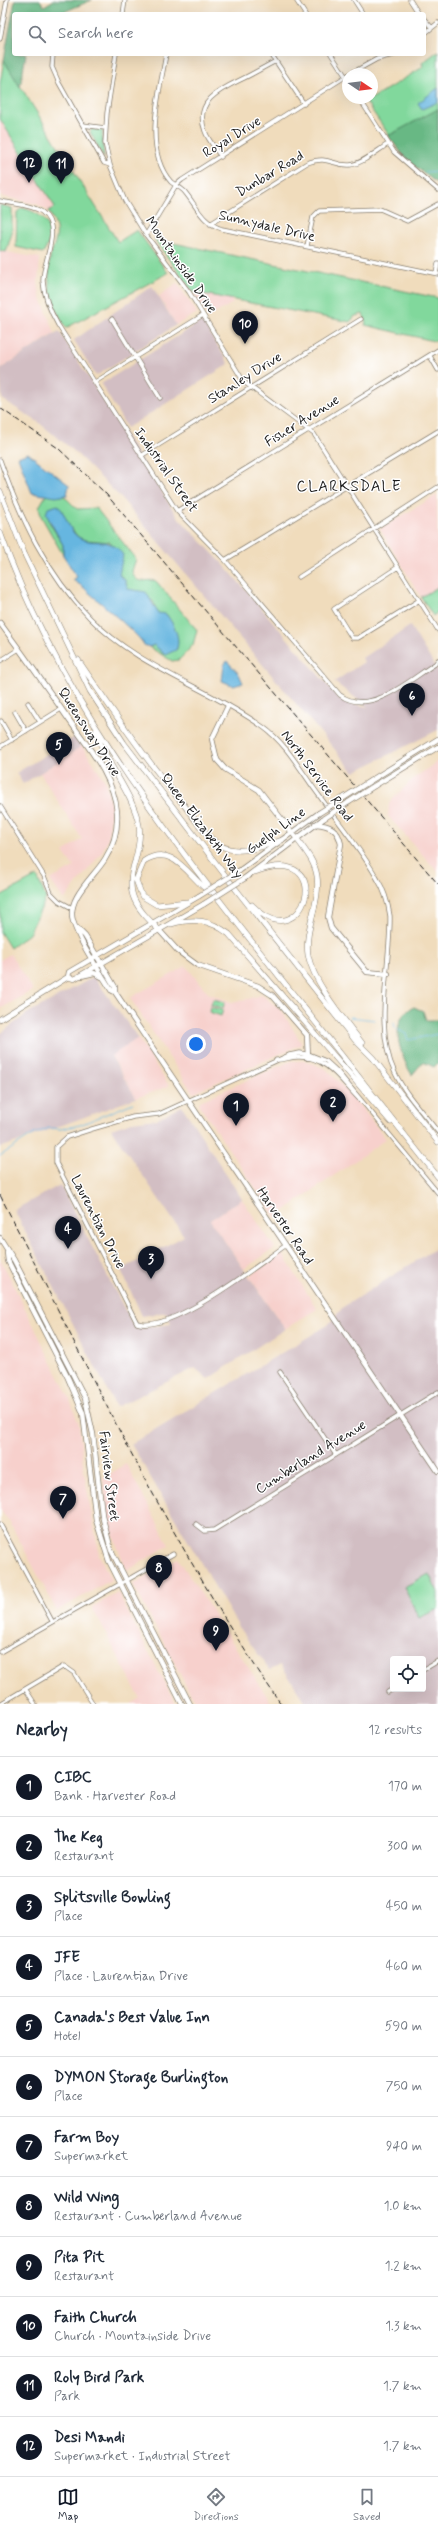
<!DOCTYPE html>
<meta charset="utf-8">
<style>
:root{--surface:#fff;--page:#f6f6f7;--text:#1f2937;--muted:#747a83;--line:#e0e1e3;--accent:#111827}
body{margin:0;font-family:Mynerve,sans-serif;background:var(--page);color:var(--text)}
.controls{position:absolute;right:12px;bottom:12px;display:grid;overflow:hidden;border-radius:4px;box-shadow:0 4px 16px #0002}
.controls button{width:36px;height:36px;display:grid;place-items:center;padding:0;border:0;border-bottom:1px solid var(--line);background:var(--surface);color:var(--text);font:20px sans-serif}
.compass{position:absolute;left:342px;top:68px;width:36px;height:36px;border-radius:50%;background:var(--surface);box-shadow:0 4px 16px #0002;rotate:103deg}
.you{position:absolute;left:196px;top:1044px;width:14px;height:14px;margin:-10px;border:3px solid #fff;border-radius:50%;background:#1a73e8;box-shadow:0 0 0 6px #1a73e833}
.badge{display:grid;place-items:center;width:26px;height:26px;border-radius:50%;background:var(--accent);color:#fff;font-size:13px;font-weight:700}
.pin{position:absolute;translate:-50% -33px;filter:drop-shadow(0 1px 2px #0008)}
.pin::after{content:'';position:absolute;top:21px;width:14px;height:12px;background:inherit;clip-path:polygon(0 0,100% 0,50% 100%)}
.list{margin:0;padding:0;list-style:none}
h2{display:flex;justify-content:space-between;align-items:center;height:52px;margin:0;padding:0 16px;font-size:17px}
h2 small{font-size:13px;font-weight:400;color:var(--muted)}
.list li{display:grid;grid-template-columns:26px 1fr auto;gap:12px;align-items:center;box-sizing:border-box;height:60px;padding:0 16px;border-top:1px solid var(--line)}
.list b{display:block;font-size:15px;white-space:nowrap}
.list p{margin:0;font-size:13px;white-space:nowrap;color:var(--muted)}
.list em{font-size:13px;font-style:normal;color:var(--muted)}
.icon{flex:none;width:22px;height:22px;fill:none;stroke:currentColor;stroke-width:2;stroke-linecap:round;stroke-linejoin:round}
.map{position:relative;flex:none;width:438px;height:1704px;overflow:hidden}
.search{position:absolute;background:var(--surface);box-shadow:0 4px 16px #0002;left:12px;right:12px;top:12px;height:44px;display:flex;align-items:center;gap:10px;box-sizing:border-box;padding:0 14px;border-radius:4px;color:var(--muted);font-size:15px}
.sheet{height:772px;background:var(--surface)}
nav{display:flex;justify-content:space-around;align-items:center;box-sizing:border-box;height:56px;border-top:1px solid var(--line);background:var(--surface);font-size:11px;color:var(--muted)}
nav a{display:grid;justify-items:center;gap:2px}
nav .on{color:var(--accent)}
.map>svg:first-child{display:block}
</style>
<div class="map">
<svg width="438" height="1704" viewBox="0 0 438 1704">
<rect width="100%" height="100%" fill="#fff"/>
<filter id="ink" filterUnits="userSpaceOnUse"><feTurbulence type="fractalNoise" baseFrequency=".025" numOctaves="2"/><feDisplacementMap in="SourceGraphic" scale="8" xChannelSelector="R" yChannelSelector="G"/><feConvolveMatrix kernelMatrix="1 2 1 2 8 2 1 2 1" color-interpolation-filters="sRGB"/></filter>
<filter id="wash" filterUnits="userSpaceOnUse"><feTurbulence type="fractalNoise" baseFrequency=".012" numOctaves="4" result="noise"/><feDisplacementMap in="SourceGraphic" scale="16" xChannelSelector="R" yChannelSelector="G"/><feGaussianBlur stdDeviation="0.9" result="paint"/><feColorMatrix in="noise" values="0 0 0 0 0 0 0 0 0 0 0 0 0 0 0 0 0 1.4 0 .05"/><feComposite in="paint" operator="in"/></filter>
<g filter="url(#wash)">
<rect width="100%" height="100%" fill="#f0dcbc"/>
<path fill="#f7d0cc" d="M0,119L55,208L48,211L37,204L0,196Z
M0,251L40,258L38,283L40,296L55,333L0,369Z
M177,283L197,313L176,325L159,296Z
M193,292L231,299L233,303L209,317Z
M437,495L438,587L421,597L380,529Z
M82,746L105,781L111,808L109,836L102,852L64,900L50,880L74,867L63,852L82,839L40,773Z
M438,761V872L388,816L389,804L395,797L413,779Z
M10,954L33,990L0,1009V960Z
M186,966L208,993L233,1003L262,995L282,1011L302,1044L193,1093L130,998Z
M138,1038L169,1086L136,1098L111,1055Z
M291,1061H306L326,1069L354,1098L386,1139L275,1217L199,1105L200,1101Z
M242,1199L275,1248L244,1269L210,1220Z
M282,1253L317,1309L285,1329L249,1276Z
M0,1258L69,1397L79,1425L84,1472L99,1555L111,1580L57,1611L9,1521L0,1510Z
M126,1464L169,1545L127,1571L108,1523L103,1478Z
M178,1558L272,1704H198L189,1691L133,1584Z
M118,1593L157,1669L176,1704H131L140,1698L92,1607Z"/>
<path fill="#d2bec3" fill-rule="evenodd" d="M152,286L176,325L96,376L74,340Z
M202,321L229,364L127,428L101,384Z
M59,331L177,516L224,565L336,695L345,702L368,707L334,682L364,662L362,658L410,626L438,671V730L354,772L121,498L74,451L38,422L2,399L0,369Z
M75,737L82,746L23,784L16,773Z
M94,977L138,1038L111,1056L136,1098L0,1148V1034L28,1013Z
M182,1106L242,1199L210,1220L285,1329L208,1379L195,1368L116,1407L14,1210L60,1185L135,1329L171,1324L166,1312L142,1316L121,1270L184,1236L111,1129L132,1122L157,1119Z
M438,1247V1704H307L281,1665L270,1670L241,1631L131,1444L328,1325L343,1307ZM393,1659H423V1689H393Z"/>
<path fill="#81d89c" stroke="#4e7a5c" d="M438,51V184L405,158L366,102L423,67L422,63Z
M4,60L118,242L137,230L168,273L66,328C54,308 47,291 49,267C50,243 66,237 48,211L55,207L0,119V83Z
M92,129L102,130L104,158L90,132Z
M0,205L12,208V233L6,252L0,251Z
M22,208C45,213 59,231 43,253L16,247L17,212Z
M154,239L438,298V342L365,325L366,321L363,314L355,316L350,322L193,292Z
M46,495L64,496L77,509L96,508L136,559L132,571C136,587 146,578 156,581L197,630L193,645L179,660L172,661L149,647L154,645L163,654L177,649C179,637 173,624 166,614H158L153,601L128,589L125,580L118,573L114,548L110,542L85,540L78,537L71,528L48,520L63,545V555L41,516L39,507Z
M438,587V612L433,616L421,597Z
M37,876L46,898L29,934L10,948L0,932V896Z
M213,999L225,1002L223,1008L211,1005Z
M210,1007L223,1010L221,1016L209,1012Z
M429,1574L438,1592V1609L419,1618L404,1587Z"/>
<path fill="#68b884" stroke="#426a50" d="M15,0H40L44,6L54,0H92L59,14H14V54H26L20,87L4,60Z
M438,109V184L408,161L388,136Z
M414,1007L423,1011L426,1020H438V1063L434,1067L423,1062L412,1075C400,1056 387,1018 414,1007Z"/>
<path fill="#66b6e0" stroke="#41697e" d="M438,88V102L422,109L418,103Z
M28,453L69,485L67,495L56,497L32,493L18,457Z
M58,505C66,514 69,531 78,537C95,547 109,534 123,555L119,575L125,580L128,589L146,592L158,613L166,614C173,623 182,639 176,650L165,655L154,645L149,647L144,645C142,637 93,597 83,587L73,580L77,577L63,555V545L46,514L48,508Z
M227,661L239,674L243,683L234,686L222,681L224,665Z"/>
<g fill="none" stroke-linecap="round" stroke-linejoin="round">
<path stroke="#66b6e0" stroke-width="1" d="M425,172L438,171
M350,1017L375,1020
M394,1023L395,1028L406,1034L408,1040L438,1034
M0,1156L34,1134L49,1128L61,1129L80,1125L133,1103"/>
</g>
</g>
<g filter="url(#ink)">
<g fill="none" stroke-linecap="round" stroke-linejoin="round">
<g stroke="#867c6c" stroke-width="5">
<path id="minor" d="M296,0L305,14
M354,0L363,14
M410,0L419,14
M123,14L125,0
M424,19L432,28
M424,34L438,23
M0,39L7,0
M53,54L52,67L59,83L104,163L110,165
M116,54L107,113L105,143L110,165L125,201L146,235L189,292L244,382L314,434L438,630
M166,54C160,92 142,149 171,182C175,185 180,187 184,191C197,206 201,222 222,229L438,274
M271,54L304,104
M331,54L348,80
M350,74L377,59L397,54
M359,98L394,152L438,190
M83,125L105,128
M221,157C216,149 208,140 205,131C194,102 219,90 240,80C253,74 264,67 276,61
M0,201C12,204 31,204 42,212C63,228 43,259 43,281C44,297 50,311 58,325L177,511L225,560L340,695C370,717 409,680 435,664L438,660
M210,224L307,163C329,155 332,166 350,165C362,164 377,151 388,144
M146,235L176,185L182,180L348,75
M307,246L313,217L319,211L380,209L407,221L438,204
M436,273L438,264
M112,319L160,398
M430,356L438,370
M95,382L203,315
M141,456L361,319
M0,460C20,517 46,573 90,618C139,668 207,687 263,727C286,743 301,771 318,794C338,822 362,850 378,880C385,891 388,903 390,916C391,964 373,1028 395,1073C405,1094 423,1113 438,1132
M177,511L438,350
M225,560L438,431
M398,567L334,609L352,638H358L418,601
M299,577L438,487
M0,661L19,649
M28,703L40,722
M15,712L26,731
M1,721L12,740
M0,747L61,709
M0,806L44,876L51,893L59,901L72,908
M276,1060C284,1060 291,1057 298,1057C327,1056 341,1081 359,1099
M285,1246C256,1266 171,1334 137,1323L56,1163V1147L67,1137L92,1129L133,1117L159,1114L289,1055L300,1053L311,1055L326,1061L337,1071L438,1193
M280,1372L336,1455
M0,1524L52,1621
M196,1524L205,1531L214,1530L438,1392
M0,1652L173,1554
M423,1670L438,1661
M26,1690L35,1704
M388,1692L393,1689
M0,1704L64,1666L74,1673L93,1704"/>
</g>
<g stroke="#867c6c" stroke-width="6">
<path id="major" d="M0,623C23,654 45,685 67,717C87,746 114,776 117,812C118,828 114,845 105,859C95,876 66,898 73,921C81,946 98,968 111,990L115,992L438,1471
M228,706L212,739L217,760L225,769L259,790L297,839
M370,781L438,739
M374,786L438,747
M335,803L345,797
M340,808L349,802
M315,824C330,825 338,829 341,844L328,917L331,928L367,972L388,974
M239,871L319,813
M245,878L323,819
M77,928L85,936L115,987V992
M159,930L178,951L197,965L258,986L272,995L307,1035L308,1058
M81,976L94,973L102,977
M68,977L69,972L199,896
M0,1019L68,977L74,979L204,904
M0,1238L14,1260L85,1398L93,1434L102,1515L111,1550L190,1704
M7,1252L8,1261L68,1378L83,1413L96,1520L109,1561L182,1704"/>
</g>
<g stroke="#867c6c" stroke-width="6">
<path id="highway" d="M0,491L24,553L90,691L124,743L231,883L355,1040L373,1058L438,1142
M0,532C55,689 158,823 260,952C319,1027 378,1102 438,1177
M78,660C112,710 145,759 184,805C197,821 208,843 229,849C247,853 265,846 282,840
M96,731C105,764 132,791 139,825C141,837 138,850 135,861C124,894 136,907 159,930
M297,839C305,850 315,862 317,876C321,903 304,928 308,955C314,984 344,1019 362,1043
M187,902L157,905L142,896L136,880L144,861C174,842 189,878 210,892
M252,905C306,962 339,840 255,872
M171,924C195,918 209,919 229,934L391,1122"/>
</g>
<use href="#minor" stroke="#fff" stroke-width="3.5"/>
<use href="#major" stroke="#fff" stroke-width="4.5"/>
<use href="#highway" stroke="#fff" stroke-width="5"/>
<path stroke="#1c1c1c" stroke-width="1" stroke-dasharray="6 3" stroke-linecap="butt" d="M0,408L58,448L106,494L438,884
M0,1195C88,1367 170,1545 281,1704"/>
<g stroke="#867c6c" stroke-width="6" stroke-linecap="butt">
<path id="major-bridge" d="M345,797L370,781
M349,802L374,786
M319,813L335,803
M323,819L340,808
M199,896L239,871
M204,904L245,878"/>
</g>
<use href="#major-bridge" stroke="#fff" stroke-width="4.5"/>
</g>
</g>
<g text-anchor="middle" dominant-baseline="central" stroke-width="3" stroke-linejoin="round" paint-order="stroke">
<g font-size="14" fill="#1c1c1c" stroke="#fff">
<text transform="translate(232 137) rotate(-32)">Royal Drive</text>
<text transform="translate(270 174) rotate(-31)">Dunbar Road</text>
<text transform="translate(267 226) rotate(13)">Sunnydale Drive</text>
<text transform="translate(181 265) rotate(55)">Mountainside Drive</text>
<text transform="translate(245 378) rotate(-32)">Stanley Drive</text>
<text transform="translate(302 421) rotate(-32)">Fisher Avenue</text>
<text transform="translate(166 470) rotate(55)">Industrial Street</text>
<text transform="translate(89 732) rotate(57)">Queensway Drive</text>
<text transform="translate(317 776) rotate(53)">North Service Road</text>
<text transform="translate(202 826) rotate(53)">Queen Elizabeth Way</text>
<text transform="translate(276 831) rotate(-36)">Guelph Line</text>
<text transform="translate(98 1222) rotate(63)">Laurentian Drive</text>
<text transform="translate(285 1226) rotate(56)">Harvester Road</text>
<text transform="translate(311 1457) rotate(-32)">Cumberland Avenue</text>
<text transform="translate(109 1476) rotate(83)">Fairview Street</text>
</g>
<g font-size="15" letter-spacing="1" fill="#1c1c1c" stroke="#fff">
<text x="349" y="487">CLARKSDALE</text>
</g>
</g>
</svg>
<div class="controls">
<button><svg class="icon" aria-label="locate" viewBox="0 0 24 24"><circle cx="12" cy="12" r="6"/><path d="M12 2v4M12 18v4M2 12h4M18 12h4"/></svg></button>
</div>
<svg class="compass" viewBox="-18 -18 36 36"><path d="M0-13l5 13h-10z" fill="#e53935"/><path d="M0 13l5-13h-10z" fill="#747a83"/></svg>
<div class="you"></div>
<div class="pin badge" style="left:236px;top:1126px">1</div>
<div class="pin badge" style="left:333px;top:1122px">2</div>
<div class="pin badge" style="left:151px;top:1279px">3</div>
<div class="pin badge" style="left:68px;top:1249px">4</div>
<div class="pin badge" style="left:59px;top:765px">5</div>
<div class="pin badge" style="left:412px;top:716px">6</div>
<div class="pin badge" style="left:63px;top:1519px">7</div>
<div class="pin badge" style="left:159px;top:1588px">8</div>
<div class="pin badge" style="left:216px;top:1651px">9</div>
<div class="pin badge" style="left:245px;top:344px">10</div>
<div class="pin badge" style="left:61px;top:184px">11</div>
<div class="pin badge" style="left:29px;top:183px">12</div>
<div class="search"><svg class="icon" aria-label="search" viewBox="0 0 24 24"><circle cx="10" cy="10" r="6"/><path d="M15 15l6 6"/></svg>Search here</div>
</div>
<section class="sheet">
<h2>Nearby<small>12 results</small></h2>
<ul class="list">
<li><span class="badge">1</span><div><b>CIBC</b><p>Bank · Harvester Road</p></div><em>170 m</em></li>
<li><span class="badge">2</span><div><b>The Keg</b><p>Restaurant</p></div><em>300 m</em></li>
<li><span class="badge">3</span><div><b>Splitsville Bowling</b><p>Place</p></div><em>450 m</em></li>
<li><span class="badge">4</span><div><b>JFE</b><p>Place · Laurentian Drive</p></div><em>460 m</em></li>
<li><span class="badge">5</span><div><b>Canada's Best Value Inn</b><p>Hotel</p></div><em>590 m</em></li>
<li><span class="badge">6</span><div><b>DYMON Storage Burlington</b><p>Place</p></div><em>750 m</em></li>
<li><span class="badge">7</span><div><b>Farm Boy</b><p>Supermarket</p></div><em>940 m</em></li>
<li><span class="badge">8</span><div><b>Wild Wing</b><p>Restaurant · Cumberland Avenue</p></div><em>1.0 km</em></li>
<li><span class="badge">9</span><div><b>Pita Pit</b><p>Restaurant</p></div><em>1.2 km</em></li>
<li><span class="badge">10</span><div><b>Faith Church</b><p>Church · Mountainside Drive</p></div><em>1.3 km</em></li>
<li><span class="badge">11</span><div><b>Roly Bird Park</b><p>Park</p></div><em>1.7 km</em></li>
<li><span class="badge">12</span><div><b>Desi Mandi</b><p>Supermarket · Industrial Street</p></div><em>1.7 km</em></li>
</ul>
</section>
<nav>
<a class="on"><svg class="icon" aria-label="map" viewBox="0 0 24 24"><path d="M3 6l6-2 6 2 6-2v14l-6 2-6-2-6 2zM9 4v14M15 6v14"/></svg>Map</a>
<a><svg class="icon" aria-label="directions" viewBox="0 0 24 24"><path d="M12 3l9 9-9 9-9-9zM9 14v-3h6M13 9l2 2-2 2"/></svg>Directions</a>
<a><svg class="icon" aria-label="saved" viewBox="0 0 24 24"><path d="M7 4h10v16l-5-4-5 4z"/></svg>Saved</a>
</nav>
